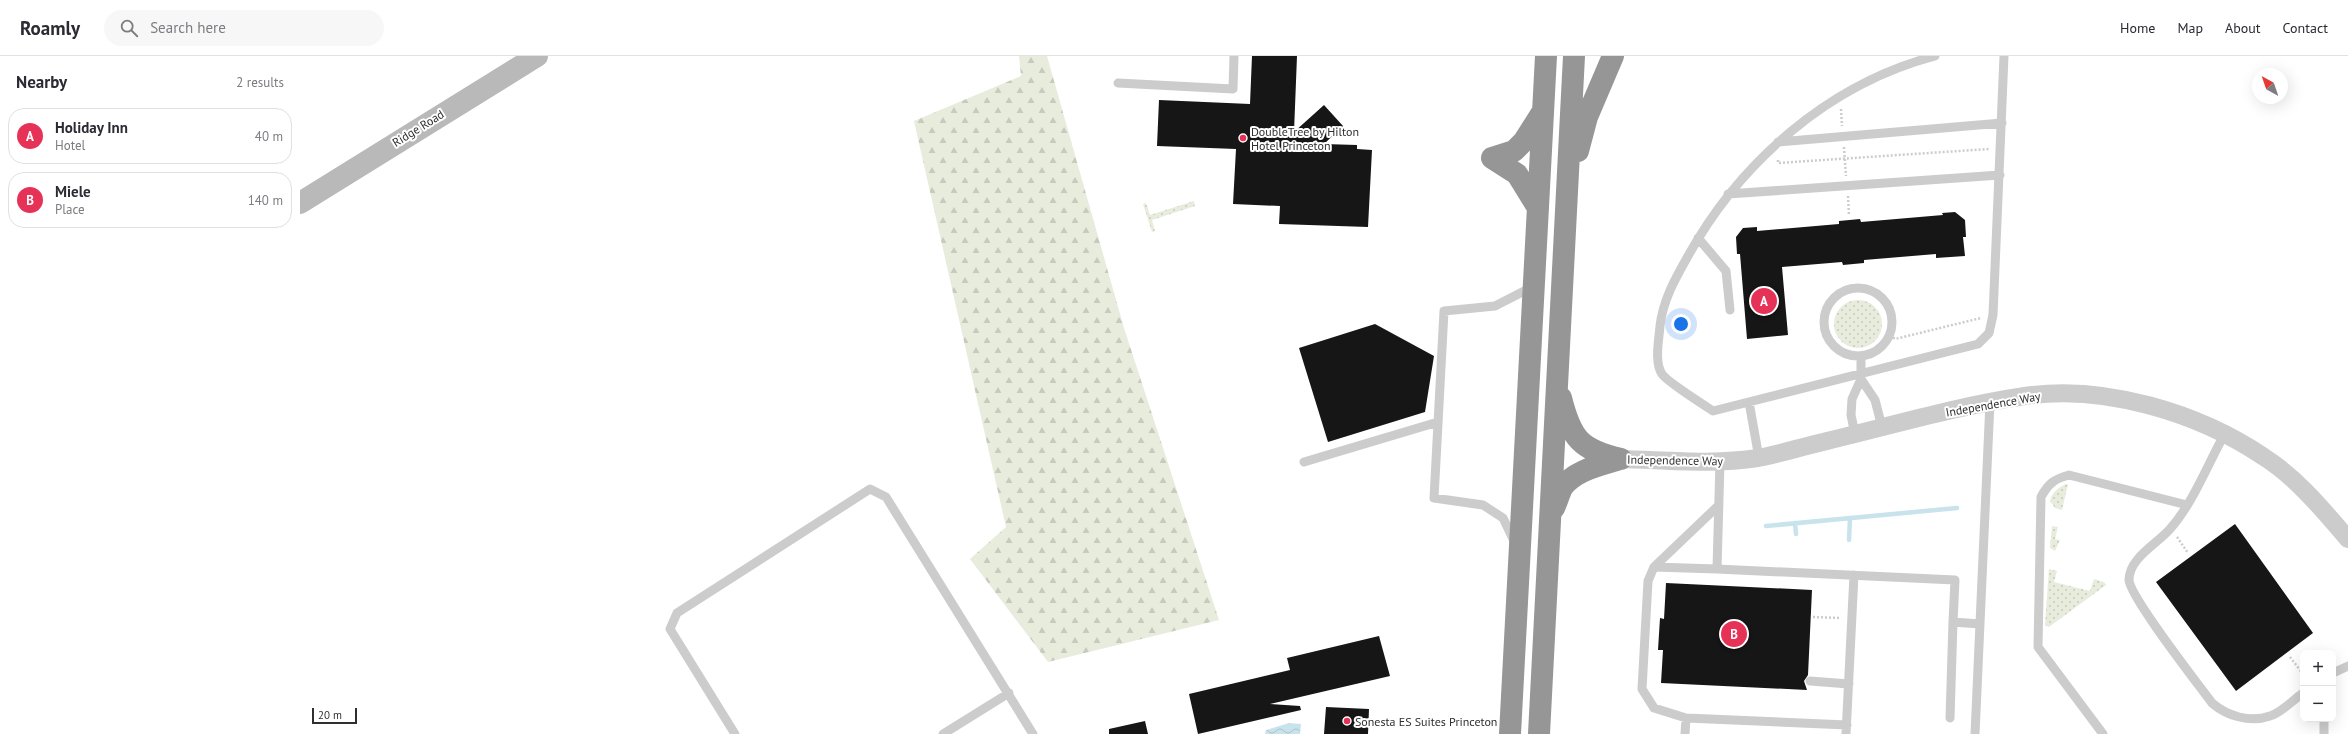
<!DOCTYPE html>
<meta charset="utf-8">
<style>
:root{--surface:#fff;--page:#f7f7f7;--text:#2b2b33;--muted:#7c7c81;--line:#e1e1e2;--accent:#e63257}
body{margin:0;font-family:"PT Sans",sans-serif;background:var(--page);color:var(--text)}
.controls{position:absolute;right:12px;bottom:12px;display:grid;overflow:hidden;border-radius:8px;box-shadow:0 4px 16px #0002}
.controls button{width:36px;height:36px;display:grid;place-items:center;padding:0;border:0;border-bottom:1px solid var(--line);background:var(--surface);color:var(--text);font:20px sans-serif}
.compass{position:absolute;left:1952px;top:12px;width:36px;height:36px;border-radius:50%;background:var(--surface);box-shadow:0 4px 16px #0002;rotate:320deg}
.scale{position:absolute;left:12px;bottom:10px;width:45px;box-sizing:border-box;padding-left:4px;border:2px solid #2f2f2f;border-top:0;font-size:11px;line-height:14px;white-space:nowrap;color:#2f2f2f;-webkit-text-stroke:3px #fff;paint-order:stroke}
.you{position:absolute;left:1381px;top:268px;width:14px;height:14px;margin:-10px;border:3px solid #fff;border-radius:50%;background:#1a73e8;box-shadow:0 0 0 6px #1a73e833}
.badge{display:grid;place-items:center;width:26px;height:26px;border-radius:50%;background:var(--accent);color:#fff;font-size:13px;font-weight:700}
.pin{position:absolute;translate:-50% -50%;border:2px solid #fff;box-shadow:0 1px 4px #0006}
.list{margin:0;padding:0;list-style:none}
h2{display:flex;justify-content:space-between;align-items:center;height:52px;margin:0;padding:0 16px;font-size:17px}
h2 small{font-size:13px;font-weight:400;color:var(--muted)}
.list li{display:grid;grid-template-columns:26px 1fr auto;gap:12px;align-items:center;box-sizing:border-box;height:56px;margin:0 8px 8px;padding:0 8px;border:1px solid var(--line);border-radius:16px}
.list b{display:block;font-size:15px;white-space:nowrap}
.list p{margin:0;font-size:13px;white-space:nowrap;color:var(--muted)}
.list em{font-size:13px;font-style:normal;color:var(--muted)}
.icon{flex:none;width:22px;height:22px;fill:none;stroke:currentColor;stroke-width:2;stroke-linecap:round;stroke-linejoin:round}
.map{position:relative;flex:none;width:2048px;height:678px;overflow:hidden}
header{display:flex;align-items:center;gap:24px;box-sizing:border-box;height:56px;padding:0 20px;background:var(--surface);border-bottom:1px solid var(--line)}
header strong{font-size:19px}
nav{display:flex;gap:22px;margin-inline-start:auto;font-size:14px}
.search{width:280px;height:36px;background:var(--page);display:flex;align-items:center;gap:10px;box-sizing:border-box;padding:0 14px;border-radius:22px;color:var(--muted);font-size:15px}
main{display:flex}
aside{flex:1;background:var(--surface)}
.map>svg:first-child{display:block}
</style>
<header>
<strong>Roamly</strong>
<div class="search"><svg class="icon" aria-label="search" viewBox="0 0 24 24"><circle cx="10" cy="10" r="6"/><path d="M15 15l6 6"/></svg>Search here</div>
<nav><a>Home</a><a>Map</a><a>About</a><a>Contact</a></nav>
</header>
<main>
<aside>
<h2>Nearby<small>2 results</small></h2>
<ul class="list">
<li><span class="badge">A</span><div><b>Holiday Inn</b><p>Hotel</p></div><em>40 m</em></li>
<li><span class="badge">B</span><div><b>Miele</b><p>Place</p></div><em>140 m</em></li>
</ul>
</aside>
<div class="map">
<svg width="2048" height="678" viewBox="0 0 2048 678">
<defs>
<pattern id="grass-dots" width="8" height="8" patternUnits="userSpaceOnUse"><rect width="8" height="8" fill="#e7ecdd"/><path d="M2 2h.1M6 6h.1" fill="none" stroke="#c6cbbe" stroke-width="1.8" stroke-linecap="round"/></pattern>
<pattern id="forest-firs" width="22" height="20" patternUnits="userSpaceOnUse"><rect width="22" height="20" fill="#e7ecdd"/><path d="M5 1l3.5 6h-7zM16 11l3.5 6h-7z" fill="#c6cbbe"/></pattern>
<pattern id="water-waves" width="16" height="10" patternUnits="userSpaceOnUse"><rect width="16" height="10" fill="#c9e3ec"/><path d="M0 5q4-4 8 0t8 0" fill="none" stroke="#adc3cb"/></pattern>
</defs>
<rect width="100%" height="100%" fill="#fff"/>
<path fill="url(#grass-dots)" d="M894,145L895,150L852,164L855,175L852,176L843,148L846,147L850,159Z
M1534 268a24 24 0 1 1 48 0a24 24 0 1 1-48 0Z
M1766,428H1768L1762,454L1755,452L1750,445C1752,436 1758,432 1766,428Z
M1752,470L1758,471L1755,483L1760,484L1755,495L1750,492Z
M1749,513L1757,515L1754,526L1790,535L1794,523L1804,526L1806,529L1749,571L1745,569Z"/>
<path fill="url(#forest-firs)" d="M719,0H747L824,272L919,564L748,606L670,503L706,471L614,65L721,20Z"/>
<path fill="url(#water-waves)" d="M989,667L1001,668L1000,678H965L966,674Z"/>
<g fill="none" stroke-linecap="round" stroke-linejoin="round">
<path stroke="#c9e3ec" stroke-width="4.5" d="M1495,467L1496,478
M1466,470L1657,452
M1549,484L1550,462"/>
</g>
<path fill="#161616" d="M952,0H997L994,76L1024,49L1043,70L1024,88L1057,89V93L1072,94L1068,171L979,168L980,150L933,148L936,93L857,90L859,44L950,48Z
M1655,156L1665,164L1666,181H1663L1665,200L1636,202V198L1564,204V207L1543,209L1542,206L1482,211L1488,279L1447,283L1440,198H1437L1436,181L1443,172L1457,171V175L1539,168V165L1560,163L1561,166L1643,159L1642,157Z
M1075,268L1134,300L1125,356L1028,386L999,292Z
M1935,468L2013,577L1936,635L1856,526Z
M1366,527L1512,534L1508,619L1504,625L1507,634L1361,627L1363,594H1358L1360,562L1364,563Z
M1079,580L1090,620L970,648L1000,650L1001,654L898,678L889,638L990,614L987,602Z
M1026,651L1069,653L1068,678H1024Z
M845,665L848,678H809V673Z"/>
<g fill="none" stroke-linecap="round" stroke-linejoin="round">
<path stroke="#ccc" stroke-width="2.5" stroke-dasharray="2 2" stroke-linecap="butt" d="M1541,53L1542,70
M1544,91L1546,120
M1478,104V107L1689,93
M1548,140L1549,160
M1590,279L1595,283L1681,262
M1877,481L1888,497
M1513,561L1541,562
M1990,601L2003,618"/>
<path stroke="#ccc" stroke-width="9" d="M1635,0C1529,28 1440,106 1388,200C1375,223 1363,244 1360,270C1359,284 1354,306 1362,318C1366,325 1404,349 1413,355L1678,288L1689,277L1693,259L1704,0
M818,27L933,33L934,0
M1478,86L1702,67
M1428,138L1700,119
M1398,182L1426,215L1430,254
M1524 266a34 34 0 1 1 68 0a34 34 0 1 1-68 0Z
M1561,323L1575,344L1582,371
M1449,346L1459,402
M1555,378L1551,359L1552,343L1561,323V301
M1924,379C1907,410 1893,447 1870,473C1857,488 1829,502 1829,524C1830,541 1898,628 1912,647C1927,660 1950,667 1970,660C1981,657 1993,644 2003,637
M1004,406L1138,366
M1215,487L1203,462L1183,449L1134,442L1144,255L1195,250L1232,231
M1354,511L1417,513L1420,406
M1417,513L1655,524L1653,566L1680,568
M2033,617L2048,610
M1510,625L1549,628
M1386,662L1547,669
M1650,662L1653,566
M435,678L370,573L377,557L570,433L586,441L733,678
M643,678L709,637
M1385,678L1386,662L1354,652L1342,633L1348,525L1354,511L1419,449
M1546,678L1554,519
M1675,678L1690,346
M1803,678L1738,591L1741,441C1748,428 1754,423 1769,419L1887,449
M2024,678V663"/>
<path stroke="#ccc" stroke-width="18" d="M1321,403C1366,404 1413,409 1458,402C1480,398 1501,391 1523,386C1590,370 1657,350 1725,340C1804,328 1899,357 1964,401C1997,422 2023,454 2048,483"/>
<path stroke="#b9b9b9" stroke-width="22" d="M0,147L237,0"/>
<path stroke="#969696" stroke-width="22" d="M1278,95L1287,61L1313,0
M1192,102L1214,95L1224,85L1243,55
M1192,102L1217,118L1238,152
M1261,342C1271,382 1280,394 1321,403
M1254,452C1257,446 1259,438 1262,432C1274,414 1301,409 1320,403
M1210,678L1246,0
M1239,678L1274,0"/>
</g>
<g fill="#e63257" stroke="#fff" stroke-width="1.5">
<circle cx="943" cy="82" r="4"/>
<circle cx="1047" cy="665" r="4"/>
</g>
<g text-anchor="middle" dominant-baseline="central" stroke-width="4" stroke-linejoin="round" paint-order="stroke">
<g font-size="12" fill="#2f2f2f" stroke="#fff">
<text transform="translate(118 72) rotate(-32)">Ridge Road</text>
<text transform="translate(1693 348) rotate(-10)">Independence Way</text>
<text transform="translate(1375 404) rotate(1)">Independence Way</text>
</g>
<g font-size="12" fill="#2f2f2f" stroke="#fff" text-anchor="start">
<text x="951" y="75">DoubleTree by Hilton<tspan x="951" dy="14">Hotel Princeton</tspan></text>
<text x="1055" y="665">Sonesta ES Suites Princeton</text>
</g>
</g>
</svg>
<div class="controls">
<button>+</button>
<button>−</button>
</div>
<svg class="compass" viewBox="-18 -18 36 36"><path d="M0-13l5 13h-10z" fill="#e53935"/><path d="M0 13l5-13h-10z" fill="#7c7c81"/></svg>
<div class="scale">20 m</div>
<div class="you"></div>
<div class="pin badge" style="left:1464px;top:245px">A</div>
<div class="pin badge" style="left:1434px;top:578px">B</div>
</div>
</main>
